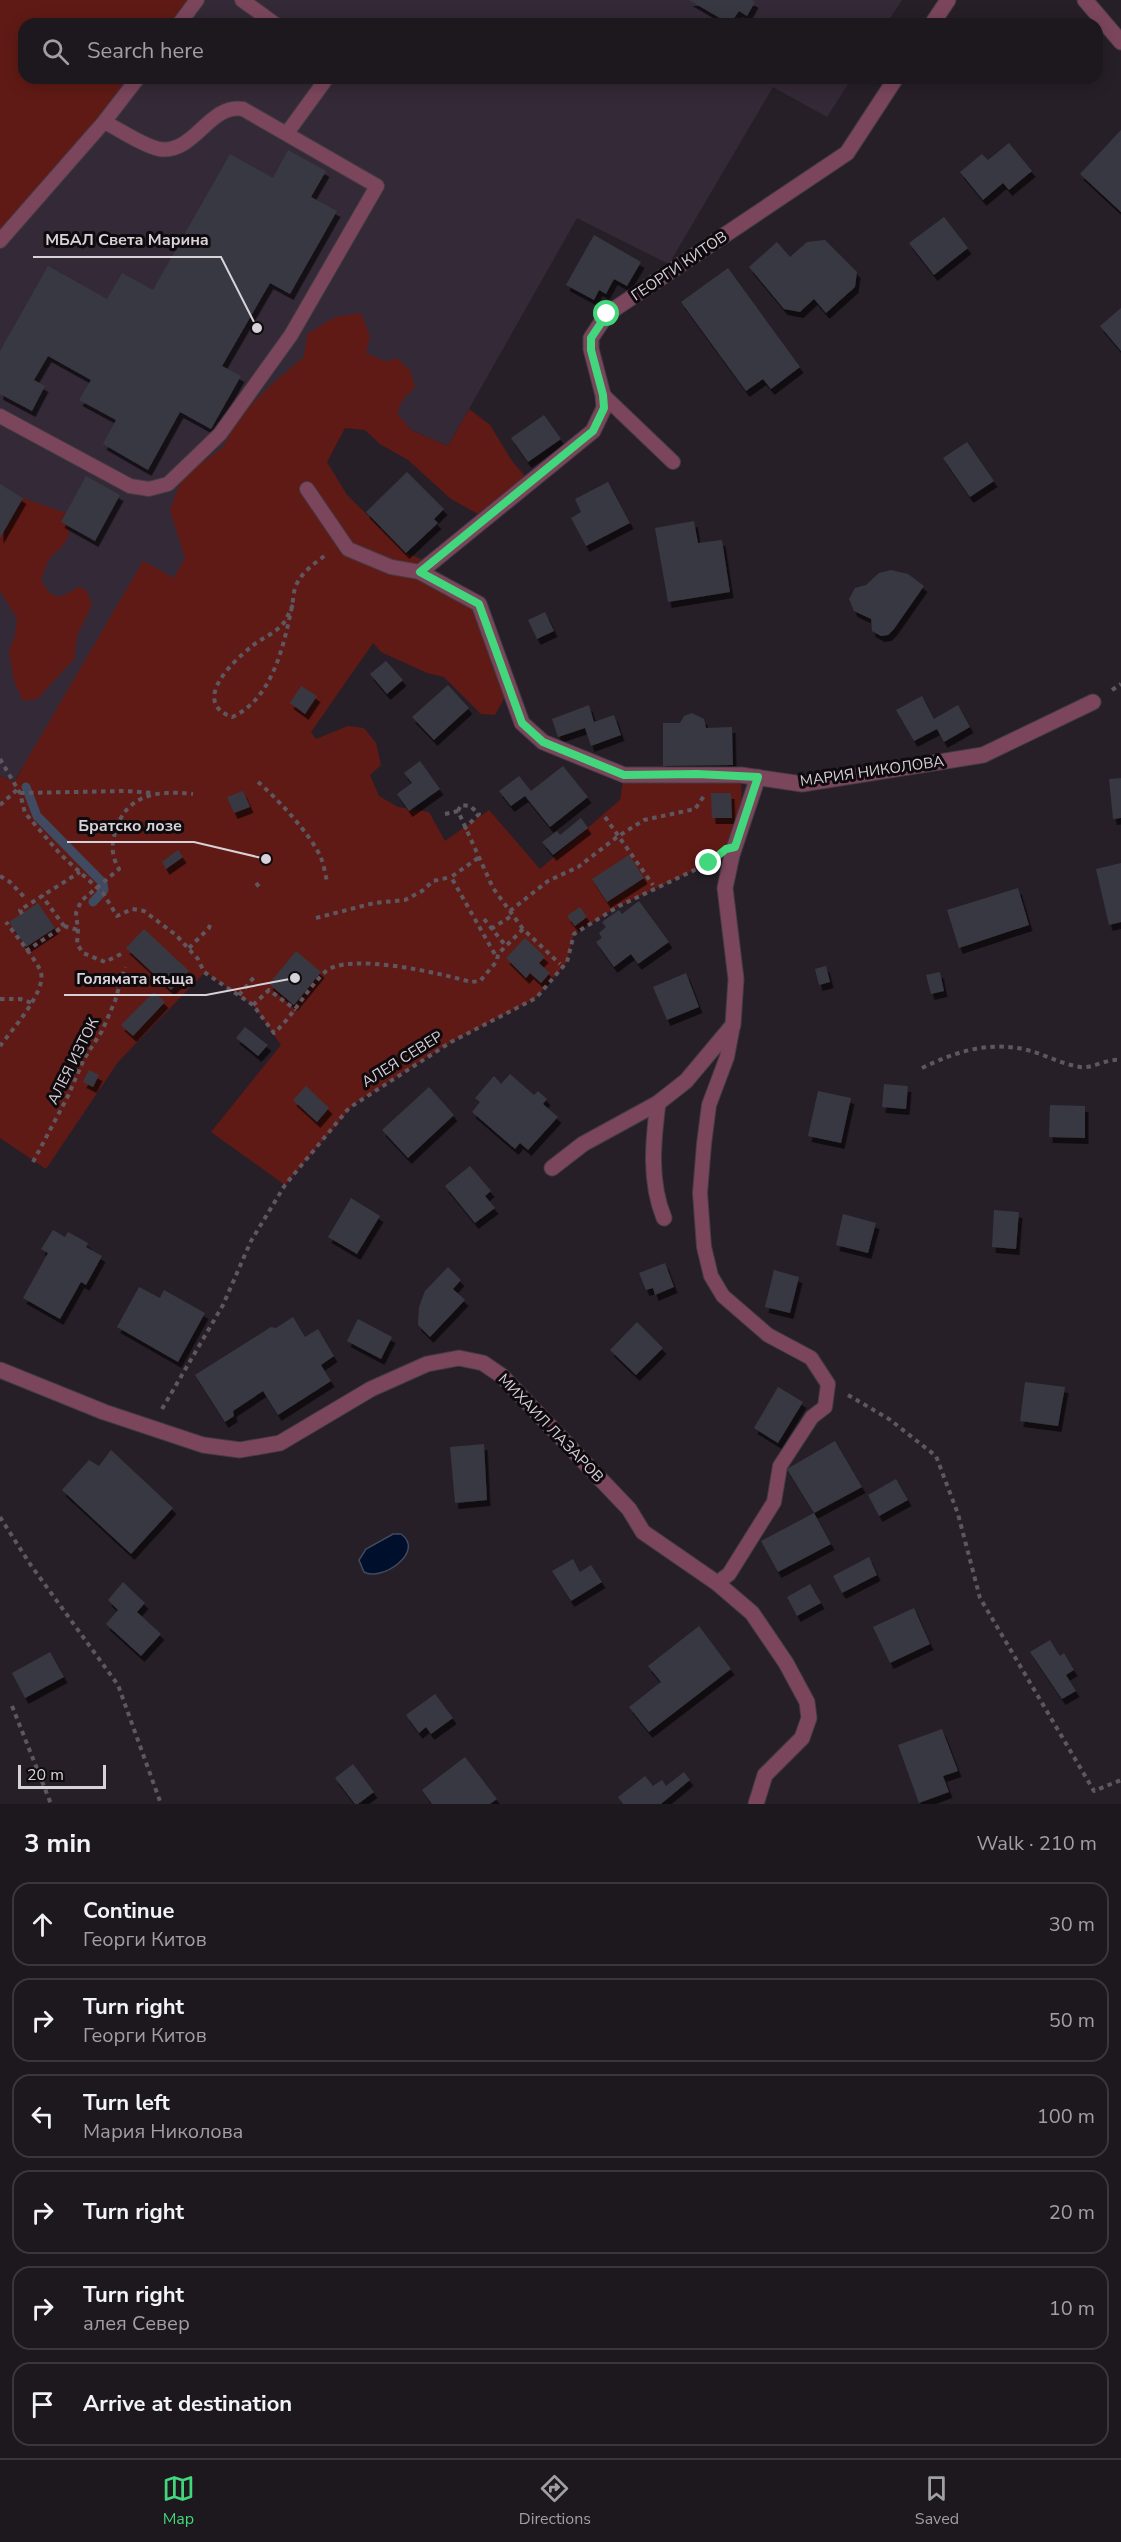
<!DOCTYPE html>
<meta charset="utf-8">
<style>
:root{--surface:#1d171e;--page:#252027;--text:#f1f3f6;--muted:#a09fa4;--line:#3b363c;--accent:#42d77c}
body{margin:0;font-family:"Nunito Sans",sans-serif;background:var(--page);color:var(--text)}
.scale{position:absolute;left:18px;bottom:15px;width:88px;box-sizing:border-box;padding-left:6px;border:3px solid #d7d2d8;border-top:0;font-size:16px;line-height:21px;white-space:nowrap;color:#d7d2d8;-webkit-text-stroke:4px #0e0a0e;paint-order:stroke}
.stop{position:absolute;width:18px;height:18px;margin:-14px;border:4px solid #42d77c;border-radius:50%;background:#fff}
.stop.end{background:#42d77c;border-color:#fff;box-shadow:0 2px 6px #0008}
.list{margin:0;padding:0;list-style:none}
h2{display:flex;justify-content:space-between;align-items:center;height:78px;margin:0;padding:0 24px;font-size:26px}
h2 small{font-size:20px;font-weight:400;color:var(--muted)}
.list li{display:grid;grid-template-columns:39px 1fr auto;gap:18px;align-items:center;box-sizing:border-box;height:84px;margin:0 12px 12px;padding:0 12px;border:2px solid var(--line);border-radius:18px}
.list b{display:block;font-size:22px;white-space:nowrap}
.list p{margin:0;font-size:20px;white-space:nowrap;color:var(--muted)}
.list em{font-size:20px;font-style:normal;color:var(--muted)}
.icon{flex:none;width:33px;height:33px;fill:none;stroke:currentColor;stroke-width:2;stroke-linecap:round;stroke-linejoin:round}
.map{position:relative;flex:none;width:1121px;height:1804px;overflow:hidden}
.search{position:absolute;background:var(--surface);box-shadow:0 3px 15px #0003;left:18px;right:18px;top:18px;height:66px;display:flex;align-items:center;gap:15px;box-sizing:border-box;padding:0 21px;border-radius:18px;color:var(--muted);font-size:22px}
.sheet{height:654px;background:var(--surface)}
nav{display:flex;justify-content:space-around;align-items:center;box-sizing:border-box;height:84px;border-top:2px solid var(--line);background:var(--surface);font-size:16px;color:var(--muted)}
nav a{display:grid;justify-items:center;gap:3px}
nav .on{color:var(--accent)}
.map>svg:first-child{display:block}
</style>
<div class="map">
<svg width="1121" height="1804" viewBox="0 0 1121 1804">
<defs>
<filter id="shadow"><feDropShadow dx="3.5" dy="6" stdDeviation="0" flood-color="#0009"/></filter>
</defs>
<rect width="100%" height="100%" fill="#271f28"/>
<path fill="#342936" d="M0,0H902L886,24H24V78H852L827,117L773,87L669,264L577,218L448,446L411,430L352,392L20,771L14,782L0,776Z"/>
<path fill="#601a15" d="M0,0H197L179,24H24V78H138L0,241Z
M361,313L370,336L366,353L387,362L396,358L410,370L415,387L403,399L397,413L411,430L448,446L469,409L490,425L512,461L525,476L478,514L451,499L408,460L380,444L365,430L345,428L327,462L347,495L406,553L423,560L416,565L394,562L355,546L335,521L348,549L420,572L476,606L507,693L495,715L481,714L444,677L427,673L381,652L373,643L311,732L316,739L348,726L364,728L376,743L381,765L370,775L379,796L398,807L429,812L445,841L489,810L540,869L620,800L624,775H741L742,815L726,849L709,863L619,906L574,934L567,962L536,998L451,1042L354,1104L285,1185L211,1132L281,1045L253,1005L205,972L118,1062L46,1169L0,1138V776L14,782L143,561L174,578L185,558L170,510L182,478L222,448L243,413L272,384L304,357L307,334L335,317Z
M23,498L66,513L61,522L70,527C67,548 59,546 49,560C45,565 44,574 41,579C51,601 60,600 78,587L86,590L92,604L77,636L74,659L37,699L23,701L14,681L9,651L15,636L17,618L0,591V538Z"/>
<path fill="#000f2c" stroke="#404a60" stroke-width="1.5" d="M393,1534H401C426,1552 381,1582 364,1572L359,1560L366,1549Z"/>
<g fill="none" stroke-linecap="round" stroke-linejoin="round">
<path stroke="#404a60" stroke-width="9" d="M26,787L37,816L103,883L104,890L93,902"/>
</g>
<path fill="#383842" filter="url(#shadow)" d="M689,0H752L755,2L747,16L739,11L730,24Z
M1121,130V212L1080,174Z
M1009,143L1032,171L1009,190L1003,183L983,200L960,172L982,154L988,160Z
M288,150L326,171L311,197L337,211L290,294L270,283L222,366L241,376L211,429L180,412L148,470L103,444L116,420L79,400L91,380L48,356L34,380L45,386L32,411L0,394V351L48,266L107,299L122,273L153,290L230,154L273,178Z
M944,217L968,248L934,275L909,243Z
M594,235L641,262L627,286L614,279L606,294L599,290L594,300L566,285Z
M825,240L857,272L855,287L826,313L814,299L800,312L784,309L749,267L777,242L790,257L807,242Z
M728,268L800,367L771,389L763,379L746,391L681,302Z
M1121,308V351L1100,326Z
M544,415L561,439L528,462L511,438Z
M967,442L994,481L970,497L943,458Z
M407,472L444,509L434,519L438,523L406,553L366,512Z
M86,476L120,495L95,541L61,522Z
M608,482L630,523L586,546L571,518L581,512L575,499Z
M0,484L23,498L0,538Z
M694,521L698,543L722,540L730,592L668,602L655,528Z
M891,570L908,574L924,586L894,629L888,635L881,636L872,631L871,619L854,611L849,599L855,588L866,585L879,573Z
M545,612L554,631L537,639L528,620Z
M386,661L403,680L387,694L370,674Z
M448,685L469,708L434,740L412,717Z
M301,686L317,696L305,714L290,703Z
M922,696L934,719L958,705L970,727L944,742L937,729L914,741L896,710Z
M589,705L594,722L614,715L621,735L591,746L585,728L558,737L552,719Z
M692,713L704,719L706,728L732,727L733,765L663,766V723H680L684,716Z
M420,761L440,789L409,811L397,794L412,783L404,773Z
M563,766L588,797L550,827L525,796L511,806L499,791L519,776L531,791Z
M1121,778V818L1113,819L1109,779Z
M243,791L250,807L234,813L227,797Z
M711,793H731L732,818H712Z
M581,818L588,828L553,855L542,842L557,831L560,835Z
M178,850L183,857L166,869L162,862Z
M629,855L644,878L607,902L592,879Z
M1121,863V922L1109,925L1096,869Z
M1018,888L1029,925L959,948L947,910Z
M639,901L669,942L638,964L631,954L614,967L596,942L602,938L599,933L606,927L602,922L619,910L622,914Z
M38,903L55,928L26,947L9,922Z
M580,907L587,917L575,926L567,916Z
M144,929L189,971L171,990L126,948Z
M525,938L545,957L539,963L550,973L541,983L530,973L526,978L506,958Z
M296,951L321,972L294,1005L269,984Z
M826,966L830,982L819,985L815,969Z
M940,972L944,991L931,994L926,975Z
M686,973L699,1007L667,1020L653,987Z
M154,992L165,1002L133,1036L121,1025Z
M245,1027L268,1045L258,1056L236,1038Z
M89,1070L99,1075L93,1087L83,1082Z
M510,1074L534,1095L538,1091L547,1099L543,1104L558,1117L528,1150L520,1143L515,1149L472,1112L480,1102L475,1098L494,1076L501,1084Z
M884,1084L908,1086L906,1109L882,1107Z
M306,1086L329,1108L317,1122L293,1100Z
M429,1087L454,1115L408,1158L382,1130Z
M818,1091L851,1098L841,1143L808,1136Z
M1050,1105L1085,1106V1138L1049,1137Z
M470,1166L491,1191L485,1196L495,1208L475,1223L445,1186Z
M351,1198L380,1216L357,1254L328,1237Z
M994,1210L1019,1212L1016,1249L992,1247Z
M843,1214L876,1223L868,1253L836,1245Z
M53,1230L65,1237L68,1232L88,1243L86,1247L102,1256L86,1285L81,1282L60,1319L23,1298L48,1253L41,1249Z
M665,1263L674,1287L655,1295L653,1288L646,1290L639,1273Z
M448,1267L461,1280L453,1289L465,1300L430,1337L418,1325L419,1307L425,1291Z
M774,1270L799,1277L790,1313L765,1307Z
M139,1287L160,1298L164,1290L205,1313L178,1362L117,1327Z
M293,1317L305,1337L318,1329L334,1356L321,1365L331,1381L278,1415L263,1391L233,1411L234,1416L225,1422L195,1375L271,1327L276,1328Z
M358,1319L392,1337L381,1359L347,1341Z
M637,1322L663,1348L636,1375L610,1350Z
M1025,1382L1065,1387L1058,1426L1020,1421Z
M778,1387L803,1402L778,1443L754,1428Z
M835,1441L862,1487L814,1513L787,1469Z
M484,1444L487,1500L455,1503L450,1447Z
M111,1450L173,1508L131,1554L62,1490L89,1460L99,1466Z
M896,1479L908,1500L879,1516L868,1495Z
M814,1513L831,1544L778,1572L761,1541Z
M869,1557L877,1575L842,1593L833,1576Z
M573,1559L580,1572L591,1565L602,1582L571,1601L552,1571Z
M123,1582L145,1603L137,1612L161,1634L141,1656L106,1624L118,1610L108,1600Z
M810,1584L821,1603L797,1616L787,1597Z
M914,1608L930,1644L890,1663L873,1627Z
M699,1626L731,1669L649,1732L629,1707L661,1682L648,1666Z
M1050,1640L1060,1656L1064,1653L1074,1670L1066,1675L1076,1691L1062,1699L1030,1652Z
M50,1652L64,1677L25,1698L12,1673Z
M435,1694L453,1718L431,1734L426,1727L419,1733L406,1715Z
M942,1729L958,1771L943,1776L949,1792L919,1803L898,1745Z
M465,1757L497,1799L490,1804H432L422,1790Z
M353,1764L374,1792L358,1804H355L335,1778Z
M684,1772L690,1780L661,1804H623L618,1797L645,1776L653,1786L662,1780L666,1786Z"/>
<g fill="none" stroke-linecap="round" stroke-linejoin="round">
<g stroke="#433c44" stroke-width="16">
<path id="service" d="M242,0L275,24
M179,24L197,0
M287,133L327,78
M0,241L104,122L138,78
M603,395L673,462
M0,416L130,486L149,489L168,484L220,434L291,335L377,186L243,109C209,103 194,155 159,149C141,145 121,130 104,122
M307,489L348,549L391,567L420,572
M717,1583L729,1574L774,1502L780,1466L812,1417L825,1407L828,1384L811,1358L768,1335L723,1296L711,1276L704,1247L700,1193L704,1144L709,1105L727,1057L733,1025"/>
</g>
<g stroke="#433c44" stroke-width="17">
<path id="minor" d="M1085,0L1121,42
M932,24L948,0
M896,78L847,153L607,314L591,338V349L603,395L604,408L593,431L420,572L479,604L522,723L543,742L624,775H741L802,784L983,755L1093,702
M658,1103C653,1142 649,1181 664,1218
M552,1168L583,1144L658,1103L686,1081L733,1025L736,979L725,888L732,855L758,777
M0,1370L104,1412L203,1445L240,1450L280,1443L371,1389L427,1364L459,1358L483,1363L502,1376L629,1509L643,1532L717,1583L752,1613L786,1663L807,1702L809,1718L802,1738L765,1775L756,1804"/>
</g>
<path stroke="#5e575f" stroke-width="4" stroke-dasharray="4.5 4.5" stroke-linecap="butt" d="M293,605C289,611 287,620 282,625C274,634 260,639 251,647C231,663 191,702 232,717C271,700 283,649 291,611C293,604 293,595 295,588C300,573 315,563 327,554
M1112,690L1121,684
M0,759L20,793L25,813L61,855L103,893L117,916L132,909L144,911L176,935L198,959L204,972L253,1005L274,1033C294,1015 306,990 325,972C348,951 443,974 471,982L480,981L497,961L498,954L523,929L560,964
M258,782C277,798 312,836 321,858C324,865 325,874 327,881
M20,793L125,791L155,793
M0,805L18,789
M458,811L461,805L470,806L479,814L464,829
M445,814L458,811L493,888L523,929
M605,817L653,885
M478,858L451,877L497,958
M0,876L10,882L26,899
M256,883L261,889
M510,911L548,881L578,867L617,837L644,820L695,809L704,796
M22,914L20,910L80,872
M316,918L374,903L405,900L422,891L433,881L451,877
M484,919L506,946
M64,926L78,930
M491,929L513,915
M189,948L209,928L211,921
M26,951L64,926L42,896
M121,954L105,962L83,953L77,944L78,930L76,913L81,901L119,869C112,857 111,846 115,833C125,794 158,790 193,794
M239,995L256,975
M0,999H20L32,1003
M253,1005L269,990L296,1010
M0,1046C11,1031 46,992 41,973C39,963 13,932 6,922
M922,1068C957,1051 991,1040 1031,1051C1047,1056 1063,1064 1080,1067C1093,1069 1107,1058 1121,1060
M33,1162L68,1096L84,1059L102,1031L115,1001L125,967
M848,1395L889,1419L936,1456L958,1514L980,1598L1094,1791L1121,1780
M162,1409L223,1305L251,1241L285,1185L349,1108L451,1042L536,998L567,962L574,934L619,906L707,864
M0,1517L30,1564L118,1685L161,1804
M12,1706L51,1804"/>
<use href="#service" stroke="#7b465c" stroke-width="14"/>
<use href="#minor" stroke="#7b465c" stroke-width="15"/>
</g>
<g fill="none" stroke-linecap="round" stroke-linejoin="round">
<path stroke="#42d77c" stroke-width="8" d="M607,314L591,338V350L603,395L604,408L593,431L420,572L479,604L522,723L543,742L624,775L697,774L758,777L735,847L726,849L709,863"/>
</g>
<g text-anchor="middle" dominant-baseline="central" stroke-width="6" stroke-linejoin="round" paint-order="stroke">
<g font-size="15" fill="#d7d2d8" stroke="#0e0a0e">
<text transform="translate(679 266) rotate(-34)">ГЕОРГИ КИТОВ</text>
<text transform="translate(872 771) rotate(-8)">МАРИЯ НИКОЛОВА</text>
<text transform="translate(402 1059) rotate(-32)">АЛЕЯ СЕВЕР</text>
<text transform="translate(73 1061) rotate(-63)">АЛЕЯ ИЗТОК</text>
<text transform="translate(551 1428) rotate(46)">МИХАИЛ ЛАЗАРОВ</text>
</g>
</g>
<path fill="none" stroke="#d7d2d8" stroke-width="2" d="M257 328L221 257H33M266 859L194 842H67M295 978L206 995H64"/>
<g fill="#d7d2d8" stroke="#0e0a0e" stroke-width="2">
<circle cx="257" cy="328" r="6"/>
<circle cx="266" cy="859" r="6"/>
<circle cx="295" cy="978" r="6"/>
</g>
<g font-size="16" text-anchor="middle" font-weight="bold" fill="#d7d2d8" stroke="#0e0a0e" stroke-width="6" stroke-linejoin="round" paint-order="stroke">
<text x="127" y="245">МБАЛ Света Марина</text>
<text x="130" y="831">Братско лозе</text>
<text x="135" y="984">Голямата къща</text>
</g>
</svg>
<div class="scale">20 m</div>
<div class="stop" style="left:607px;top:314px"></div>
<div class="stop end" style="left:709px;top:863px"></div>
<div class="search"><svg class="icon" aria-label="search" viewBox="0 0 24 24"><circle cx="10" cy="10" r="6"/><path d="M15 15l6 6"/></svg>Search here</div>
</div>
<section class="sheet">
<h2>3 min<small>Walk · 210 m</small></h2>
<ul class="list">
<li><svg class="icon" aria-label="ahead" viewBox="0 0 24 24"><path d="M12 20V5M6 11l6-6 6 6"/></svg><div><b>Continue</b><p>Георги Китов</p></div><em>30 m</em></li>
<li><svg class="icon" aria-label="right" viewBox="0 0 24 24"><path d="M7 20v-9h11M14 6l5 5-5 5"/></svg><div><b>Turn right</b><p>Георги Китов</p></div><em>50 m</em></li>
<li><svg class="icon" aria-label="left" viewBox="0 0 24 24"><path d="M17 20v-9H6M10 6l-5 5 5 5"/></svg><div><b>Turn left</b><p>Мария Николова</p></div><em>100 m</em></li>
<li><svg class="icon" aria-label="right" viewBox="0 0 24 24"><path d="M7 20v-9h11M14 6l5 5-5 5"/></svg><div><b>Turn right</b></div><em>20 m</em></li>
<li><svg class="icon" aria-label="right" viewBox="0 0 24 24"><path d="M7 20v-9h11M14 6l5 5-5 5"/></svg><div><b>Turn right</b><p>алея Север</p></div><em>10 m</em></li>
<li><svg class="icon" aria-label="arrive" viewBox="0 0 24 24"><path d="M6 21V4h12l-3 4 3 4H6"/></svg><div><b>Arrive at destination</b></div></li>
</ul>
</section>
<nav>
<a class="on"><svg class="icon" aria-label="map" viewBox="0 0 24 24"><path d="M3 6l6-2 6 2 6-2v14l-6 2-6-2-6 2zM9 4v14M15 6v14"/></svg>Map</a>
<a><svg class="icon" aria-label="directions" viewBox="0 0 24 24"><path d="M12 3l9 9-9 9-9-9zM9 14v-3h6M13 9l2 2-2 2"/></svg>Directions</a>
<a><svg class="icon" aria-label="saved" viewBox="0 0 24 24"><path d="M7 4h10v16l-5-4-5 4z"/></svg>Saved</a>
</nav>
